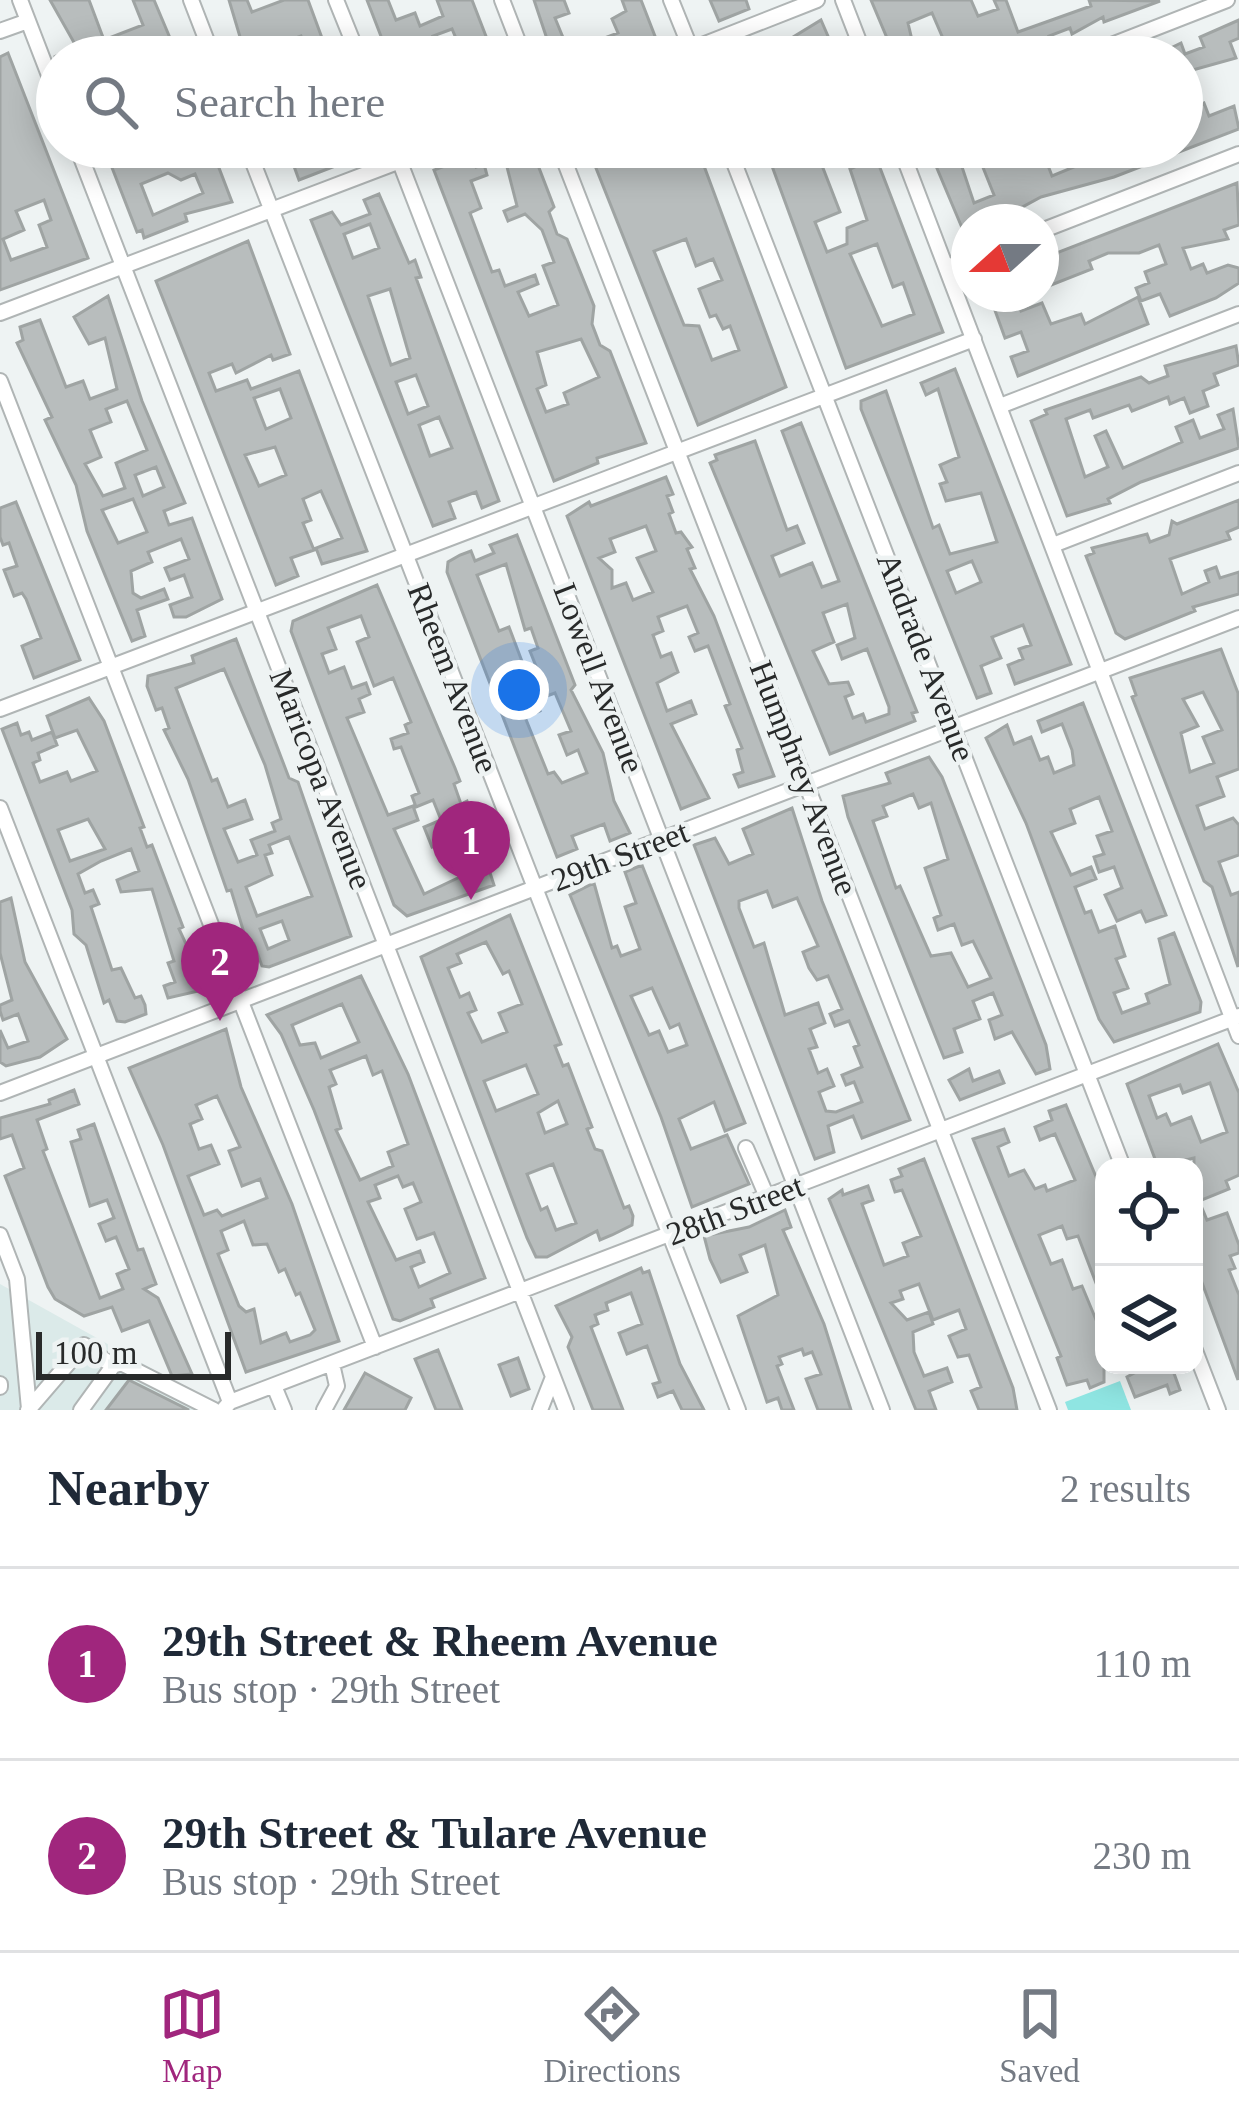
<!DOCTYPE html>
<meta charset="utf-8">
<style>
:root{--surface:#fff;--page:#f2f2f3;--text:#1f2937;--muted:#747a83;--line:#e0e1e3;--accent:#a0267d}
body{margin:0;font-family:"Times New Roman",serif;background:var(--page);color:var(--text)}
.controls{position:absolute;right:36px;bottom:36px;display:grid;overflow:hidden;border-radius:24px;box-shadow:0 6px 30px #0003}
.controls button{width:108px;height:108px;display:grid;place-items:center;padding:0;border:0;border-bottom:3px solid var(--line);background:var(--surface);color:var(--text);font:60px sans-serif}
.compass{position:absolute;left:951px;top:204px;width:108px;height:108px;border-radius:50%;background:var(--surface);box-shadow:0 6px 30px #0003;rotate:249deg}
.scale{position:absolute;left:36px;bottom:30px;width:195px;box-sizing:border-box;padding-left:12px;border:6px solid #282a2a;border-top:0;font-size:33px;line-height:42px;white-space:nowrap;color:#282a2a;-webkit-text-stroke:9px #eef3f3;paint-order:stroke}
.you{position:absolute;left:519px;top:690px;width:42px;height:42px;margin:-30px;border:9px solid #fff;border-radius:50%;background:#1a73e8;box-shadow:0 0 0 18px #1a73e833}
.badge{display:grid;place-items:center;width:78px;height:78px;border-radius:50%;background:var(--accent);color:#fff;font-size:39px;font-weight:700}
.pin{position:absolute;translate:-50% -99px;filter:drop-shadow(0 3px 6px #0008)}
.pin::after{content:'';position:absolute;top:63px;width:42px;height:36px;background:inherit;clip-path:polygon(0 0,100% 0,50% 100%)}
.list{margin:0;padding:0;list-style:none}
h2{display:flex;justify-content:space-between;align-items:center;height:156px;margin:0;padding:0 48px;font-size:51px}
h2 small{font-size:39px;font-weight:400;color:var(--muted)}
.list li{display:grid;grid-template-columns:78px 1fr auto;gap:36px;align-items:center;box-sizing:border-box;height:192px;padding:0 48px;border-top:3px solid var(--line)}
.list b{display:block;font-size:45px;white-space:nowrap}
.list p{margin:0;font-size:39px;white-space:nowrap;color:var(--muted)}
.list em{font-size:39px;font-style:normal;color:var(--muted)}
.icon{flex:none;width:66px;height:66px;fill:none;stroke:currentColor;stroke-width:2;stroke-linecap:round;stroke-linejoin:round}
.map{position:relative;flex:none;width:1239px;height:1410px;overflow:hidden}
.search{position:absolute;background:var(--surface);box-shadow:0 6px 30px #0003;left:36px;right:36px;top:36px;height:132px;display:flex;align-items:center;gap:30px;box-sizing:border-box;padding:0 42px;border-radius:66px;color:var(--muted);font-size:45px}
.sheet{height:540px;background:var(--surface)}
nav{display:flex;justify-content:space-around;align-items:center;box-sizing:border-box;height:168px;border-top:3px solid var(--line);background:var(--surface);font-size:33px;color:var(--muted)}
nav a{display:grid;justify-items:center;gap:6px}
nav .on{color:var(--accent)}
.map>svg:first-child{display:block}
</style>
<div class="map">
<svg width="1239" height="1410" viewBox="0 0 1239 1410">
<rect width="100%" height="100%" fill="#eef3f3"/>
<path fill="#dbeae9" d="M0,1284L226,1410H0Z"/>
<path fill="#8fe5e2" d="M1120,1381L1131,1410H1068L1065,1402Z"/>
<path fill="#b8bdbd" stroke="#9fa4a3" stroke-width="3" fill-rule="evenodd" d="M50,0H89L104,40L143,25L133,0H154L178,57H54L76,46Z
M229,0H247L252,12L284,0H308L329,57H309L301,36L282,43L288,57H246Z
M367,0H388L396,20L415,13L420,26L443,16L437,0H472L494,57H464L452,29L433,36L436,42L422,48L426,57H389Z
M534,0H564L569,13L555,18L571,57H553Z
M622,0H641L658,44L599,57L594,42L618,33L612,19L626,11Z
M710,0H746L749,9L719,21Z
M871,0H971L978,16L998,9L994,0H1006L1018,32L1091,6L1089,0L1160,1L1104,22L1103,17L1072,34L1070,28L1049,36L1052,43L1014,57H951L932,13L908,23L916,57H895Z
M821,20L837,57H796L790,39Z
M1239,20V38L1230,42L1236,58L1182,73V57H1152L1181,43L1185,54L1204,47L1200,37Z
M8,53L88,258L0,290V57ZM44,200L51,220L39,225L47,247L11,260L3,239L24,230L16,211Z
M1204,103L1209,116L1234,106L1239,129L1114,177L1041,197L1006,216L1004,210L969,222L968,242L928,147H997L1001,157L1041,147L1052,176L1074,167L1066,147H1079L1082,153L1095,147L1098,154L1115,147H1182V112ZM980,160L994,195L974,203L962,167Z
M104,147H129L132,157L158,147H211L232,202L185,214L187,221L144,238L142,230L137,232ZM168,173L181,180L195,174L203,193L153,215L141,184Z
M287,147H382V148L299,180Z
M514,147H531L554,207L549,212L557,234L567,239L594,306L592,324L600,345L610,351L646,443L597,458L598,463L554,481L434,170L471,156L476,167L484,164L487,175L471,181L481,208L470,213L492,272L499,270L505,286L535,275L538,284L518,292L529,316L558,305L543,266L554,262L542,230L525,214L508,221L504,211L517,206L507,167L520,162ZM581,339L599,377L564,393L568,404L546,412L537,389L546,385L537,352Z
M613,147H623L626,154L645,147H697L786,387L698,425L594,163L595,155ZM686,239L696,266L713,259L722,280L699,289L710,317L716,315L723,329L730,326L739,350L712,360L699,326L684,325L654,251Z
M765,147H790L793,154L811,147L816,150L840,212L815,222L827,252L847,244V228L867,220L850,169L857,166L850,147H872L943,332L846,368ZM877,244L893,287L903,283L914,314L882,326L850,254Z
M1237,183L1239,225L1224,230L1228,239L1183,248L1191,269L1203,264L1207,273L1228,265L1239,268V283L1216,298L1170,316L1160,294L1141,301L1136,288L1149,283L1145,272L1166,264L1159,245L1139,253H1108L1089,261L1092,269L1041,289V259Z
M379,194L409,263L415,260L421,277L416,278L499,501L482,508L476,492L449,502L455,518L433,526L311,220L332,212L341,225L370,214L364,200ZM370,224L379,248L353,258L344,234ZM390,289L410,358L391,365L368,296ZM416,375L428,406L408,414L396,382ZM439,417L452,448L430,456L419,425Z
M248,241L290,354L273,360L271,355L236,373L232,364L209,373L216,391L247,380L251,389L299,371L367,551L322,564L316,548L342,538L321,491L303,499L311,520L303,523L314,550L291,558L298,576L276,585L156,281ZM280,389L291,418L266,429L254,398ZM275,447L286,475L259,486L245,455Z
M989,294H1015L1021,311L1042,303L1051,324L1081,314L1085,324L1138,297L1148,324L1018,376L1011,357L1028,351L1021,332L1005,338Z
M108,296L142,401L185,503L164,511L169,525L192,518L222,599L186,617H174L170,605L192,597L184,575L170,580L165,568L189,559L181,539L148,552L152,562L131,571L133,593L141,598L164,589L168,599L137,610L145,636L132,641L87,531L76,485L45,420L52,417L17,343L23,340L20,327L40,320L66,387L83,381L90,399L117,389L105,338L89,344L74,317ZM127,401L147,450L116,463L125,488L103,496L85,464L101,457L90,430L111,422L106,409ZM156,467L164,487L143,496L135,475ZM133,499L147,532L118,543L102,510Z
M1236,346L1239,365L1214,374L1218,385L1203,391L1208,406L1190,413L1184,398L1170,404L1168,397L1132,411L1129,405L1093,418L1090,410L1066,419L1085,477L1108,467L1095,436L1106,431L1123,468L1182,442L1176,427L1193,420L1200,438L1224,429L1218,415L1233,409L1239,448L1141,482L1108,499L1110,503L1067,516L1031,421L1047,414L1045,410L1141,377L1149,383L1168,376L1165,366Z
M955,369L1071,664L1015,684L1008,665L1023,659L1019,649L1031,645L1023,625L992,637L1001,658L981,666L991,693L977,698L861,409V401L886,391L933,528L939,525L950,554L997,542L981,493L946,501L940,484L947,482L940,465L959,457L938,389L926,395L921,383ZM972,561L981,582L956,593L947,571Z
M801,423L917,712L912,713L915,721L830,754L710,463L717,460L715,455L755,441L787,530L797,526L804,543L772,556L780,576L812,563L822,587L839,581L782,431ZM847,604L855,638L837,645L842,659L867,649L889,707V714L866,722L863,714L853,718L845,697L853,694L848,682L829,684L813,651L834,642L823,613Z
M666,477L673,494L667,496L673,512L669,514L676,533L681,532L692,547L687,549L695,568L690,569L714,616L774,776L739,787L734,775L743,772L737,750L742,748L725,706L730,704L708,646L695,651L689,637L698,633L687,606L658,617L663,631L653,635L661,657L671,653L678,672L657,683L667,711L691,701L696,714L671,724L709,798L681,809L567,516L589,502L591,506ZM646,526L656,551L637,558L653,592L633,600L626,583L612,588V570L599,558L615,552L610,539Z
M1239,500V527L1227,532L1230,539L1170,559L1182,594L1209,582L1205,571L1216,567L1220,578L1239,572V594L1193,607L1195,611L1125,639L1116,633L1086,556L1094,553L1092,548L1147,534L1150,542L1169,535L1172,521L1177,524Z
M16,502L80,660L34,678L22,646L41,638L26,599L22,593L14,596L4,570L17,566L9,543L3,545L0,537V508Z
M517,535L575,685L571,690L603,753L614,801L630,833L610,841L604,824L572,836L577,849L557,857L447,572L448,562L460,555L471,551L475,561L494,553L490,545ZM506,564L525,630L531,628L538,648L530,651L541,679L516,689L509,669L523,664L509,627L499,631L477,575ZM555,693L571,731L559,735L567,755L578,750L587,773L562,783L554,772L548,774L525,717L540,711L536,700Z
M377,585L455,768L460,781L454,784L461,804L467,801L494,885L407,916L394,905L291,631L293,621ZM361,616L369,637L357,642L374,686L393,678L411,722L405,725L408,733L391,739L394,749L401,747L419,793L412,796L416,807L433,800L441,820L424,827L432,847L458,837L466,859L459,862L464,875L424,894L394,829L418,820L413,806L388,815L347,718L364,712L359,699L370,694L366,683L352,688L344,667L329,673L322,654L336,649L328,628Z
M236,639L289,778L298,782L351,936L269,967L262,966L254,944L248,946L231,890L227,891L188,779L164,730L169,728L162,708L156,710L147,686L148,676L194,663L192,656ZM224,669L265,765L281,819L272,823L275,831L251,840L257,855L238,862L224,829L252,819L245,800L228,807L217,779L212,781L176,688ZM289,837L312,896L257,916L246,887L272,875L265,855L272,853L269,845ZM282,921L289,940L268,949L260,929Z
M1221,649L1238,693L1239,769L1217,777L1224,796L1197,806L1205,829L1233,818L1239,825V855L1219,862L1231,895L1239,892L1238,967L1212,887L1204,881L1132,697L1136,695L1130,678ZM1203,692L1222,730L1203,737L1214,763L1190,772L1181,733L1198,726L1183,699Z
M89,698L104,721L144,827L140,828L147,847L152,845L183,927L179,929L207,989L168,998L164,986L175,982L168,963L174,961L152,889L121,892L117,880L139,871L131,849L101,861L78,874L85,893L93,890L99,904L91,907L112,970L121,968L135,998L141,996L145,1005L146,1014L125,1022L117,1021L109,1000L104,1003L86,945L74,934L72,910L2,729L17,723L21,735L29,732L32,740L52,732L57,745L38,753L40,760L33,763L40,782L67,772L71,781L97,771L77,730L55,738L47,716ZM88,819L105,849L70,861L58,830Z
M1083,703L1166,915L1146,922L1141,911L1117,921L1105,895L1122,888L1114,867L1099,872L1094,857L1104,854L1097,836L1112,831L1099,797L1070,809L1075,823L1051,832L1071,875L1091,867L1096,879L1075,887L1085,913L1091,911L1099,932L1115,926L1125,956L1116,959L1128,988L1114,993L1122,1013L1149,1003L1146,994L1170,984L1159,939L1174,933L1201,1002L1200,1012L1114,1042L1099,1019L1026,823L986,738L1007,725L1014,744L1031,737L1040,760L1048,757L1054,773L1074,765L1072,750L1062,724L1042,732L1038,721Z
M929,757L942,777L1046,1045L1050,1069L1036,1074L1012,1032L995,1039L989,1020L1002,1015L993,993L973,1001L980,1019L954,1029L962,1052L944,1058L848,817L843,796L890,783L886,773ZM913,794L919,808L931,803L948,859L925,868L941,915L934,918L938,930L954,924L962,945L973,941L991,978L968,987L951,953L931,956L900,886L896,888L873,821L887,816L883,806Z
M792,808L822,901L910,1120L862,1138L853,1116L828,1126L834,1152L815,1159L694,845L715,838L729,864L753,854L743,829ZM767,891L773,907L797,898L818,946L803,952L809,968L817,980L828,976L842,1009L830,1014L835,1026L849,1021L859,1045L854,1047L862,1067L842,1075L846,1085L854,1082L862,1102L836,1112L826,1111L819,1092L834,1086L827,1069L818,1073L809,1049L817,1047L810,1029L825,1023L818,1003L785,1015L764,943L754,947L739,908V901Z
M642,865L745,1123L725,1131L714,1102L679,1119L691,1149L727,1135L749,1184L692,1207L661,1117L570,895L594,883L612,948L617,946L621,956L640,949L625,907L636,903L625,872ZM652,988L670,1028L679,1024L687,1045L668,1052L659,1031L649,1035L631,996Z
M11,898L25,962L67,1039L40,1057L6,1066L0,1062V1030L8,1048L28,1041L18,1014L3,1020L0,1011V1005L12,1000L0,953V902Z
M510,915L561,1044L555,1046L563,1066L568,1064L592,1127L587,1129L595,1149L602,1151L624,1208L629,1206L633,1216L632,1225L612,1235L600,1240L597,1231L547,1257H536L527,1238L421,957ZM486,942L503,974L509,971L522,1004L499,1013L507,1032L482,1042L468,1013L476,1010L469,993L460,997L448,968L461,963L457,954ZM526,1065L538,1094L496,1111L484,1081ZM558,1101L567,1124L545,1133L538,1113ZM553,1164L576,1223L556,1230L547,1207L541,1210L527,1174Z
M361,976L408,1074L485,1278L431,1299L434,1307L400,1321L393,1319L314,1110L281,1034L267,1015ZM342,1004L359,1042L321,1058L315,1043L300,1045L292,1025ZM366,1056L373,1075L382,1071L408,1144L388,1152L393,1166L360,1180L336,1130L341,1128L329,1087L336,1084L330,1070ZM398,1176L403,1187L413,1183L421,1202L405,1209L417,1239L434,1233L450,1273L419,1287L411,1267L424,1262L420,1251L396,1260L368,1202L380,1198L375,1185Z
M226,1029L241,1087L292,1204L339,1341L246,1372L163,1145L129,1068ZM217,1096L240,1147L229,1151L242,1186L260,1179L267,1198L222,1216L217,1210L204,1215L188,1176L219,1164L211,1145L199,1149L190,1124L202,1119L196,1105ZM244,1221L253,1245L267,1244L279,1272L285,1269L296,1295L300,1293L315,1330L310,1335L290,1342L286,1333L261,1343L254,1309L246,1312L239,1306L218,1254L228,1250L221,1231Z
M1218,1044L1239,1093V1175L1226,1181L1229,1189L1199,1201L1207,1220L1227,1213L1239,1245V1253L1230,1256L1235,1268L1229,1270L1239,1295L1238,1380L1194,1261V1158L1158,1167L1127,1084ZM1210,1083L1227,1132L1201,1142L1191,1117L1171,1125L1166,1114L1157,1118L1149,1096L1180,1085L1183,1093Z
M969,1069L973,1081L999,1071L1004,1083L960,1100L949,1080Z
M74,1090L79,1104L37,1120L47,1149L43,1151L100,1298L123,1289L117,1274L129,1269L116,1237L106,1241L99,1224L114,1218L107,1200L90,1206L71,1142L81,1139L78,1130L94,1124L138,1250L143,1249L156,1284L144,1289L158,1298L192,1374L172,1376L149,1321L122,1331L112,1307L84,1316L55,1299L48,1287L5,1176L24,1168L12,1135L0,1139V1118L50,1104L49,1100Z
M1066,1105L1104,1196V1304L1078,1236L1067,1239L1062,1226L1039,1235L1051,1264L1062,1260L1073,1289L1082,1286L1104,1339V1382L1090,1388L1087,1380L1067,1385L1057,1358L1061,1356L973,1139L1004,1129L1009,1142L998,1147L1009,1176L1024,1170L1035,1189L1045,1185L1047,1191L1075,1180L1055,1134L1040,1140L1035,1127L1052,1120L1049,1111Z
M924,1159L1013,1388L1017,1410H979L971,1391L981,1387L969,1355L958,1357L949,1336L966,1329L959,1310L933,1320L919,1284L900,1291L903,1299L891,1303L907,1320L929,1312L933,1324L913,1332L914,1352L924,1376L947,1368L952,1382L929,1391L936,1410H916L829,1199L842,1190L843,1195L868,1186L873,1200L862,1204L884,1265L908,1256L903,1243L921,1236L902,1190L895,1192L891,1180L902,1176L899,1169Z
M785,1210L791,1227L783,1230L824,1324L851,1410H818L806,1379L821,1374L812,1352L804,1355L802,1349L779,1357L782,1364L777,1366L794,1410H782L778,1398L767,1402L738,1316L778,1295L765,1245L740,1255L747,1272L721,1282L710,1259L704,1236L749,1227Z
M641,1268L643,1273L649,1271L680,1364L704,1410H682L673,1391L658,1397L653,1384L660,1382L647,1346L627,1354L619,1333L642,1324L631,1293L606,1303L608,1310L595,1315L598,1324L591,1327L623,1410H593L568,1347L572,1337L556,1306Z
M438,1350L462,1410H436L423,1378L415,1359Z
M518,1358L529,1389L511,1396L499,1365Z
M1149,1365H1171L1180,1390L1170,1394L1167,1385L1135,1397L1127,1377Z
M365,1373L411,1398L405,1410H344Z
M129,1380L189,1410H106Z"/>
<g fill="none" stroke-linecap="round" stroke-linejoin="round">
<g stroke="#b0b5b5" stroke-width="18">
<path id="minor" d="M20,0L57,96
M191,0L213,57
M336,0L359,57
M502,0L524,57
M671,0L694,57
M843,0L865,57
M0,31L28,21
M672,57L817,0
M1081,57L1227,0
M77,147L566,1410
M247,147L738,1410
M394,147L882,1410
M559,147L1049,1410
M728,147L1123,1167
M900,147L1239,1036
M1041,231L1239,154
M947,267L969,259
M0,313L437,147
M0,381L375,1347
M1000,406L1239,314
M1053,545L1239,473
M0,709L974,339
M0,808L230,1402
M0,1093L1239,618
M746,1148L767,1197
M0,1235L17,1279L29,1409
M1194,1348L1218,1410
M0,1384V1387
M274,1386L284,1410
M28,1410L84,1345L113,1366
M81,1410L113,1366L121,1363L214,1410
M223,1410L230,1402L1239,1016
M324,1410L337,1386L332,1364
M540,1410L553,1377"/>
</g>
<use href="#minor" stroke="#fff" stroke-width="14"/>
</g>
<g text-anchor="middle" dominant-baseline="central" stroke-width="9" stroke-linejoin="round" paint-order="stroke">
<g font-size="33" fill="#282a2a" stroke="#eef3f3">
<text transform="translate(926 657) rotate(69)">Andrade Avenue</text>
<text transform="translate(453 678) rotate(69)">Rheem Avenue</text>
<text transform="translate(599 678) rotate(69)">Lowell Avenue</text>
<text transform="translate(804 778) rotate(69)">Humphrey Avenue</text>
<text transform="translate(321 779) rotate(69)">Maricopa Avenue</text>
<text transform="translate(620 856) rotate(-21)">29th Street</text>
<text transform="translate(735 1210) rotate(-21)">28th Street</text>
</g>
</g>
</svg>
<div class="controls">
<button><svg class="icon" aria-label="locate" viewBox="0 0 24 24"><circle cx="12" cy="12" r="6"/><path d="M12 2v4M12 18v4M2 12h4M18 12h4"/></svg></button>
<button><svg class="icon" aria-label="layers" viewBox="0 0 24 24"><path d="M12 4l9 5-9 5-9-5zM3 14l9 5 9-5"/></svg></button>
</div>
<svg class="compass" viewBox="-18 -18 36 36"><path d="M0-13l5 13h-10z" fill="#e53935"/><path d="M0 13l5-13h-10z" fill="#747a83"/></svg>
<div class="scale">100 m</div>
<div class="you"></div>
<div class="pin badge" style="left:471px;top:900px">1</div>
<div class="pin badge" style="left:220px;top:1021px">2</div>
<div class="search"><svg class="icon" aria-label="search" viewBox="0 0 24 24"><circle cx="10" cy="10" r="6"/><path d="M15 15l6 6"/></svg>Search here</div>
</div>
<section class="sheet">
<h2>Nearby<small>2 results</small></h2>
<ul class="list">
<li><span class="badge">1</span><div><b>29th Street &amp; Rheem Avenue</b><p>Bus stop · 29th Street</p></div><em>110 m</em></li>
<li><span class="badge">2</span><div><b>29th Street &amp; Tulare Avenue</b><p>Bus stop · 29th Street</p></div><em>230 m</em></li>
</ul>
</section>
<nav>
<a class="on"><svg class="icon" aria-label="map" viewBox="0 0 24 24"><path d="M3 6l6-2 6 2 6-2v14l-6 2-6-2-6 2zM9 4v14M15 6v14"/></svg>Map</a>
<a><svg class="icon" aria-label="directions" viewBox="0 0 24 24"><path d="M12 3l9 9-9 9-9-9zM9 14v-3h6M13 9l2 2-2 2"/></svg>Directions</a>
<a><svg class="icon" aria-label="saved" viewBox="0 0 24 24"><path d="M7 4h10v16l-5-4-5 4z"/></svg>Saved</a>
</nav>
